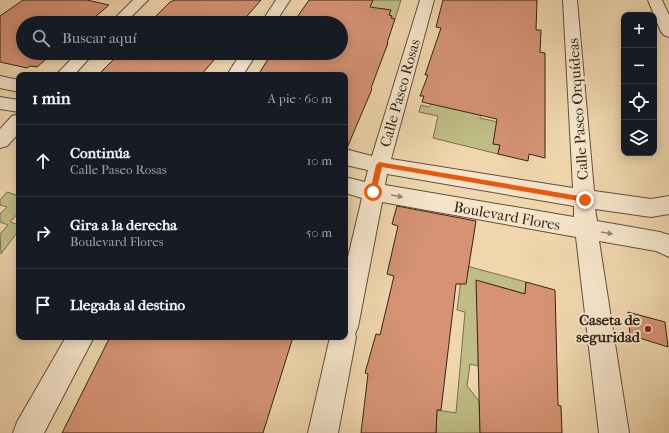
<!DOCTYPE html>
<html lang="es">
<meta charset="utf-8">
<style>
:root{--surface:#171b24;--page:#242831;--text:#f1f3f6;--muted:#9ea1a6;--line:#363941}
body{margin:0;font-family:"IM FELL French Canon",serif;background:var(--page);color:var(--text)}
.controls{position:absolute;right:12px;top:12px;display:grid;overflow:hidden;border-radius:8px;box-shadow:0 2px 10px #0003}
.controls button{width:36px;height:36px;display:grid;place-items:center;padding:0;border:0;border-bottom:1px solid var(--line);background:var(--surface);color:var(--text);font:20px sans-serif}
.stop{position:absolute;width:12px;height:12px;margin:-9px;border:3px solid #ea580c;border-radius:50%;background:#fff}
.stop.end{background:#ea580c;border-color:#fff;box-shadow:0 1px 4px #0008}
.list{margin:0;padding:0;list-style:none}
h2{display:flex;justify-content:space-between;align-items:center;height:52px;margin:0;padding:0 16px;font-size:17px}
h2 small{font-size:13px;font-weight:400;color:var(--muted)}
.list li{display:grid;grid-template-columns:26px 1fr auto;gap:12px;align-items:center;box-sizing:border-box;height:72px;padding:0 16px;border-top:1px solid var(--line)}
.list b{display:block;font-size:15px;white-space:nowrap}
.list p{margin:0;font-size:13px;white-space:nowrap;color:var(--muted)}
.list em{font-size:13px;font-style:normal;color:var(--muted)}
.icon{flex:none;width:22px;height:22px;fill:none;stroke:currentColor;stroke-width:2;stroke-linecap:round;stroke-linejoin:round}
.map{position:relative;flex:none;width:669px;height:433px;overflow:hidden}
.search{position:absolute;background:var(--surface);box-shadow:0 2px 10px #0003;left:16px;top:16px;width:332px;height:44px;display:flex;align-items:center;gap:10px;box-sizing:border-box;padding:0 14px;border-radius:22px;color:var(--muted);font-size:15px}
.panel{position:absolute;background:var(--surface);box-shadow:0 2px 10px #0003;left:16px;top:72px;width:332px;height:268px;border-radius:8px}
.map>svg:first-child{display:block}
</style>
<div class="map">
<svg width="669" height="433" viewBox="0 0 669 433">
<rect width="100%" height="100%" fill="#efd6ad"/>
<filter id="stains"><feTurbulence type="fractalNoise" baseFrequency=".005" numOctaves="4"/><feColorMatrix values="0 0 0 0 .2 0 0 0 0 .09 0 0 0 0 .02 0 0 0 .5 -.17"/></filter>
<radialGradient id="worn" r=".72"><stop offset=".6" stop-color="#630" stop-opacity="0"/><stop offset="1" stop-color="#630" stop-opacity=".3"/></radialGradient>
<path fill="#bfbc85" stroke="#78704e" d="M369,0H401L395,19L391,18L392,16L389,15L325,23Z
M431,104L482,106L480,118L511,125L493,144L500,145L498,154L433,138L438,116L419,112L421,105L429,107Z
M7,192L19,196V212L10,222L19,225V230L1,254L0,234L8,225L0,222V214L7,207L0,205V200Z
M463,265L526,282L525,294L490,284L479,341L478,366L470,364L467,386L479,401L480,433H436L437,410L456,413L465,312L457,310Z"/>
<path fill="#d59374" stroke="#322418" d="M23,0H87L109,5L88,23H23V53H53L37,67L30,66L27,68L0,62V16Z
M175,0H261L241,23H149L170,2Z
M309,0H373L370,7L391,10L389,15L392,16L391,18L395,19L387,43H388L371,88L372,89L347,148H345V75H258L272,53H341V23H293Z
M443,0H537L536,30H541L540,52L545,53V158L529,154L528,161L498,154L500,145L493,144L497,119L422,102L424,96H420L428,75H425L441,28L436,27Z
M120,53H220L201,75H98Z
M397,206L476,221L466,284H456L441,410H437L436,433H361L368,374L365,373L376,334L380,335L394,276L387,274L398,226L392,224Z
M476,280L525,294L526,282L555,290L558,405L561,406L562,433H480Z
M628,312L665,322L668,347L630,335Z
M110,337H293L263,433H62Z"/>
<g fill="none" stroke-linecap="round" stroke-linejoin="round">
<g stroke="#61503d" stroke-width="2">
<path id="minor" d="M133,0H148L125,23H110Z
M276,0H290L275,23H261Z
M420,0H434L391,159L573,188L563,0H577L594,191L651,199L669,196V214L651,217L595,209L597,221L660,232L669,235V257L656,251L599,241L629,433H599L576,237L382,202L358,327L355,334L356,337L338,433H308L330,337H345V270L362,198L345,193V177L365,182L368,170L345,165V149L372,156ZM387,174L574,206V217L385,185Z
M648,0H662L669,15V37L664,35L661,32Z
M77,53H94L74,75H56Z
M241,53H257L243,75H227Z
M0,76L19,80V92L0,88Z
M0,97L19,100V112L0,109Z
M19,114V133L7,146L0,148V129L12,116Z
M66,337H94L44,433H13L17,422Z"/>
</g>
<use href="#minor" fill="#f5e4ca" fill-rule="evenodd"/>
</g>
<defs><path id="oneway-solid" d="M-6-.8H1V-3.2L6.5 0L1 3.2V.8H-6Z"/></defs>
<g fill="#948471">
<use href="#oneway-solid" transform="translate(397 196) rotate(10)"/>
<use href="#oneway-solid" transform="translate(607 233) rotate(10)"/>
</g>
<path fill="#ea580c" d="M379,162L585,197L588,200L585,202L382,167L376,192L373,195L370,192L376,165Z"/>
<circle fill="#8f2418" stroke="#f5e4ca" stroke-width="1.5" cx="648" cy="329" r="4"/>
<g text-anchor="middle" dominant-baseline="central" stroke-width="4" stroke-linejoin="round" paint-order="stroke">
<g font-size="15" fill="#322418" stroke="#f5e4ca">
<text transform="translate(400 93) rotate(-74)">Calle Paseo Rosas</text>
<text transform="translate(578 109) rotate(-94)">Calle Paseo Orquídeas</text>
<text transform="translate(507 216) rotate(10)">Boulevard Flores</text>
</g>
<g font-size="15" font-weight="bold" fill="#322418" stroke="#f5e4ca" text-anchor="end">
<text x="640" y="320">Caseta de<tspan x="640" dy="17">seguridad</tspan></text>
</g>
</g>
<rect width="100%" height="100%" filter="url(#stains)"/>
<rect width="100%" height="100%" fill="url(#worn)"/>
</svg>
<div class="controls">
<button>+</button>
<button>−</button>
<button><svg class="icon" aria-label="locate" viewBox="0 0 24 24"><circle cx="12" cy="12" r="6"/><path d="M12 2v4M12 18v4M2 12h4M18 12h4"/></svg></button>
<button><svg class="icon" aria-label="layers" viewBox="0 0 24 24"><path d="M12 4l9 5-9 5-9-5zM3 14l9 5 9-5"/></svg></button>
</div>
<div class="stop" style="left:373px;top:192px"></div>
<div class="stop end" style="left:585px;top:200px"></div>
<div class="search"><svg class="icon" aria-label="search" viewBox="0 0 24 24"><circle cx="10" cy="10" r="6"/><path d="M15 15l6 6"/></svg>Buscar aquí</div>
<section class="panel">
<h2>1 min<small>A pie · 60 m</small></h2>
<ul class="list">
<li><svg class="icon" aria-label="ahead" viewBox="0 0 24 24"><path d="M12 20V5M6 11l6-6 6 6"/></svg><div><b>Continúa</b><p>Calle Paseo Rosas</p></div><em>10 m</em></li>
<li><svg class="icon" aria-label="right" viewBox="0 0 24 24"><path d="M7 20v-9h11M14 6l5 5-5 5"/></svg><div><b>Gira a la derecha</b><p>Boulevard Flores</p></div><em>50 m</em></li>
<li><svg class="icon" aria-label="arrive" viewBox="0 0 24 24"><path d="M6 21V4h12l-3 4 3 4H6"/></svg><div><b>Llegada al destino</b></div></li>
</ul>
</section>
</div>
